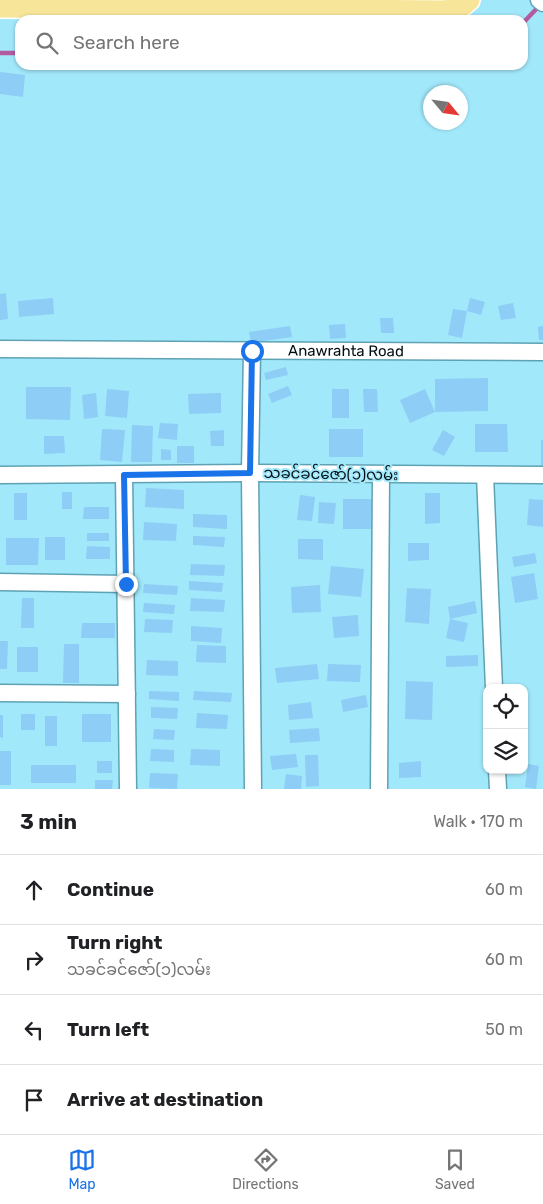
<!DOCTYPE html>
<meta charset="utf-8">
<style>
:root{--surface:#fff;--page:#f6f6f6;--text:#202124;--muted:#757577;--line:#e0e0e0;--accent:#1a73e8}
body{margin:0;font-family:Rubik,"Noto Sans Myanmar",sans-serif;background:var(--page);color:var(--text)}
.controls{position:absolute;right:15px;bottom:15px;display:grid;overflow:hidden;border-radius:10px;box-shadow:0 1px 4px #0004}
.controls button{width:45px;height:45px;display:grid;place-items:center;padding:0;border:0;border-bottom:1px solid var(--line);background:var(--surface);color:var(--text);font:25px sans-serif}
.compass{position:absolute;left:423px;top:85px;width:45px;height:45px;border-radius:50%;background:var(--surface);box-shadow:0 1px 4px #0004;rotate:119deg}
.stop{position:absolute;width:15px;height:15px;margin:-11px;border:4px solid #1a73e8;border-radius:50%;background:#fff}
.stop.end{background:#1a73e8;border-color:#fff;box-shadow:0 1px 5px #0008}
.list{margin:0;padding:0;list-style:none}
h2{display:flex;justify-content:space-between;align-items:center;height:65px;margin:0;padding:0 20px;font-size:21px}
h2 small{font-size:16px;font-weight:400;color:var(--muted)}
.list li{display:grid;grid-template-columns:32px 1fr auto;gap:15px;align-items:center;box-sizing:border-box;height:70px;padding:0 20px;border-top:1px solid var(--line)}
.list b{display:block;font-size:19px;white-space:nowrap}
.list p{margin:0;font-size:16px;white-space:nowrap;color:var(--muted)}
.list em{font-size:16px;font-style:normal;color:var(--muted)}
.icon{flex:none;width:28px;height:28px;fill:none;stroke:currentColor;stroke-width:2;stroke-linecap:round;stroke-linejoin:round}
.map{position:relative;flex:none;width:543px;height:789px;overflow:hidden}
.search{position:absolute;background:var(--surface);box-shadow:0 1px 4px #0004;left:15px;right:15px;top:15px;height:55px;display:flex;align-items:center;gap:12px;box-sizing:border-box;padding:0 18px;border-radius:15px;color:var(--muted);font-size:19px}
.sheet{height:345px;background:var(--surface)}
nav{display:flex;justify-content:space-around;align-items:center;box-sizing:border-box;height:70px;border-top:1px solid var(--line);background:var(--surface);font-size:14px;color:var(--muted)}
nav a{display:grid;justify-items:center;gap:2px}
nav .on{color:var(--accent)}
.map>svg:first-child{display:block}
</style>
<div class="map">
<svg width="543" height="789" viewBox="0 0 543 789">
<rect width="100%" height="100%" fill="#a2e8fb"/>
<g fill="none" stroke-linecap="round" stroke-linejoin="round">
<path stroke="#b45b9f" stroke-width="4.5" d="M523,23L541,4
M0,53H20"/>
</g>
<path fill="#8ecdf5" d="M0,72L25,75L23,97L0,94Z
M6,293L8,319L0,320V294Z
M53,298L54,314L19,317L18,301Z
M470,298L485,302L481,315L467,311Z
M513,303L516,318L501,320L498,306Z
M453,309L467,311L462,338L448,335Z
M380,318H393L394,333H381Z
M345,324L346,338L330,339L329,325Z
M290,326L292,337L251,343L249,332Z
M543,326V340H539L538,327Z
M286,367L288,375L266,380L264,373Z
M488,378V411L435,412V379Z
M288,386L292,395L272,403L268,394Z
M26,387H71L70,420L26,419Z
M107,389L129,391L127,418L105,416Z
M332,389H349V418H332Z
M363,389H377L378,412H364Z
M425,389L435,412L410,423L400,400Z
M96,393L98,417L84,419L82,395Z
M221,393V413L189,414L188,394Z
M160,423L178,424L177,440L158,438Z
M475,424H507L508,452H475Z
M132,425L153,426L152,462H131Z
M102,429L125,430L122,462L100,460Z
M329,429H363V457H329Z
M224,430V446H211L210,431Z
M443,430L455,437L444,456L432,450Z
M44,436H64L65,453L44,454Z
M541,440H543V467H541Z
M177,446H194V463H177Z
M161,449L171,450V460H161Z
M146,488L184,490V509L145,507Z
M62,492H72V509H62Z
M14,493H27V520H14Z
M425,493H440V523L425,524Z
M300,495L315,497L312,521L297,520Z
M343,499H379V529H343Z
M529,499L543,500V527L527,525Z
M319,502L336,503L334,524L318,523Z
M84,507H109V519H83Z
M193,514L227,515V529L193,527Z
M144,522L177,524L176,541L143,540Z
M87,533H109V541H87Z
M193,536L225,537L224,547L193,545Z
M45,537H65V560H45Z
M6,538H39L38,565H6Z
M298,539H323V560L298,559Z
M408,543H429V560L408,561Z
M87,546L110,547V559H86Z
M535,553L537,563L514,567L512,557Z
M191,564L225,565L224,576L190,575Z
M331,566L364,569L361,597L328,594Z
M534,573L538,599L515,603L511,577Z
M189,581L223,583L222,592L189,590Z
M144,584L178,586L177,595L143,593Z
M320,585L321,612L292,613L291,587Z
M407,588L431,589L429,624L405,622Z
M22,598H34V628H21Z
M191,598L225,600L224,612L190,611Z
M475,601L477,613L450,619L468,623L464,642L446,638L450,619L448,607Z
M144,603L175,605L174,614L143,612Z
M358,615L359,636L334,638L332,617Z
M145,619L173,620L172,633L144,632Z
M82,623H115V638H81Z
M191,626L222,628L221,643L191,641Z
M0,641H8L7,669H0Z
M64,644H79V683H63Z
M197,645L226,646V663L196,662Z
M17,647H38V672H17Z
M478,655V666L446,667V656Z
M147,660L178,661V676L146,675Z
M317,664L319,679L277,683L275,668Z
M328,664L361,665L360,682L327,681Z
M406,681L433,682L432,720L405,719Z
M149,691L179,692V701L149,699Z
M194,691L232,693L231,702L193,700Z
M366,695L368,707L343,712L341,700Z
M311,702L313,718L289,720L288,705Z
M151,707L178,708L177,719L151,718Z
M197,713L228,715L227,729L196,728Z
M21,714H35V730H21Z
M82,714H111V742H82Z
M0,715H3V738L0,737Z
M45,716H57V746H45Z
M319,728L320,741L290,743L289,730Z
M154,729L175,730L174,740L153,739Z
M151,749L174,750V762L150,761Z
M191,749L220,750V766L190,765Z
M0,751H11V785H0Z
M296,754L298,767L272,770L270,756Z
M305,755H318L319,786L306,787Z
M97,761H112V773H97Z
M421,761V777L399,778V763Z
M528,764L539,766L536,789L525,787Z
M31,765H76V783H31Z
M150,773L178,774L177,789L149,788Z
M286,774L302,776L301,789H284Z
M95,780H113L112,789H95Z"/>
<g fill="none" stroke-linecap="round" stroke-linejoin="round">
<g stroke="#5ea2b4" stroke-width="19">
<g id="minor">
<path d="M539,0L543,3"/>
<path id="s1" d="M0,349L543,352"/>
<path d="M252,351L250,473L253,789"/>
<path d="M0,475L250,473L543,475"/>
<path d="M124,475L128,789"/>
<path d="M485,475L494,688"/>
<path d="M0,582L126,584"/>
<path d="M0,693L127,694"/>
<path d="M497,770L498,789"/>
<path d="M379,789L381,475"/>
</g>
</g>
<g stroke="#fff" stroke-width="24">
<path id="major" d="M0,7L445,11L462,6L469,0"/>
</g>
<use href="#minor" stroke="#fff" stroke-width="16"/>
<use href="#major" stroke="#f7e69a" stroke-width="21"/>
</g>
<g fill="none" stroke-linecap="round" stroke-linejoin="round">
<path stroke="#1a73e8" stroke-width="6" d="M126,584L124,475L250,473L252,351"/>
</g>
<g text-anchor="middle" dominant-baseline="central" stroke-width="4" stroke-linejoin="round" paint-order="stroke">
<g font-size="15" fill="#000e13" stroke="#a2e8fb">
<text stroke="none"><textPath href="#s1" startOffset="346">Anawrahta Road</textPath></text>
<text transform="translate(331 474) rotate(1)">သခင်ခင်ဇော်(၁)လမ်း</text>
</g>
</g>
</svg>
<div class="controls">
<button><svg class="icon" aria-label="locate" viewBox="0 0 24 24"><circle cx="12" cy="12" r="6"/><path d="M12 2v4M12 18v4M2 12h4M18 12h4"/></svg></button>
<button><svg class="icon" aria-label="layers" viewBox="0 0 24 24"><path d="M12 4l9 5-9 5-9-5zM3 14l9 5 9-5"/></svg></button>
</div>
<svg class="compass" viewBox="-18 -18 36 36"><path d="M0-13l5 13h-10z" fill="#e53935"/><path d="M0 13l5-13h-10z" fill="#757577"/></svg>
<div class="stop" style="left:252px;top:351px"></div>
<div class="stop end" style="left:126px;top:584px"></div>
<div class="search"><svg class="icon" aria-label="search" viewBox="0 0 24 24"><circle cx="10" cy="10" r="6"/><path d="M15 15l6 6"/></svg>Search here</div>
</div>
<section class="sheet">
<h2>3 min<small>Walk · 170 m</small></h2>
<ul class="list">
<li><svg class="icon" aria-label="ahead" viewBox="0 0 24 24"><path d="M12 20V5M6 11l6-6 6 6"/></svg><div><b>Continue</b></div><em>60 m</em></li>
<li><svg class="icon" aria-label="right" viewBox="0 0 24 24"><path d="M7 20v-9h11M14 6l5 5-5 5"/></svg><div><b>Turn right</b><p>သခင်ခင်ဇော်(၁)လမ်း</p></div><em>60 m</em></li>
<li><svg class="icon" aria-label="left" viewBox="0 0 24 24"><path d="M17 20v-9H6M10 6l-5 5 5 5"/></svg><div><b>Turn left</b></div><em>50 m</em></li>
<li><svg class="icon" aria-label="arrive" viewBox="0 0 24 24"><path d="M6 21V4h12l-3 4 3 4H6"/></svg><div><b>Arrive at destination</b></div></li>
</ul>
</section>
<nav>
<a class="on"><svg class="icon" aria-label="map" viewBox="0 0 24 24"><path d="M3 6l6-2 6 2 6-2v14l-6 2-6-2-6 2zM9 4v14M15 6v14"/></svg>Map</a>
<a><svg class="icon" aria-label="directions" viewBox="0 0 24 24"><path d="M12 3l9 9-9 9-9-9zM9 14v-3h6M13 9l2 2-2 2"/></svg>Directions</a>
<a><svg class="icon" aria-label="saved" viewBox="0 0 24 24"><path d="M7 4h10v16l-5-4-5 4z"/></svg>Saved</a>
</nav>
